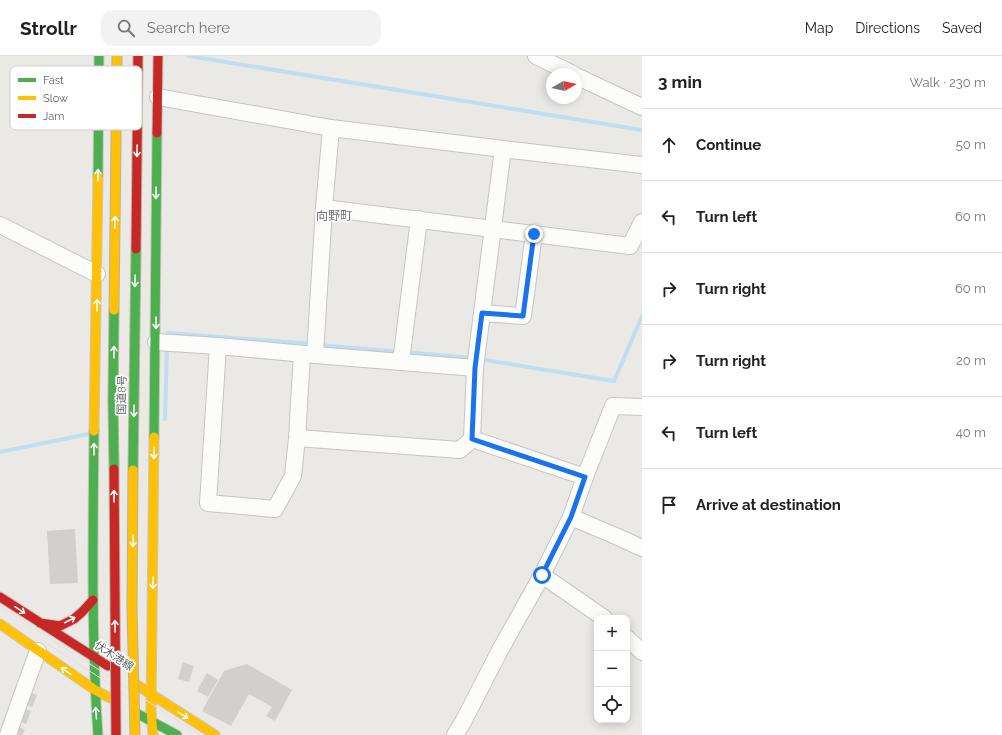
<!DOCTYPE html>
<meta charset="utf-8">
<style>
:root{--surface:#fff;--page:#f2f2f2;--text:#202124;--muted:#757577;--line:#e0e0e0}
body{margin:0;font-family:Raleway,"Noto Sans JP",sans-serif;background:var(--page);color:var(--text)}
.controls{position:absolute;right:12px;bottom:12px;display:grid;overflow:hidden;border-radius:8px;box-shadow:0 2px 10px #0003}
.controls button{width:36px;height:36px;display:grid;place-items:center;padding:0;border:0;border-bottom:1px solid var(--line);background:var(--surface);color:var(--text);font:20px sans-serif}
.compass{position:absolute;left:546px;top:12px;width:36px;height:36px;border-radius:50%;background:var(--surface);box-shadow:0 2px 10px #0003;rotate:81deg}
.stop{position:absolute;width:12px;height:12px;margin:-9px;border:3px solid #1a73e8;border-radius:50%;background:#fff}
.stop.end{background:#1a73e8;border-color:#fff;box-shadow:0 1px 4px #0008}
.list{margin:0;padding:0;list-style:none}
h2{display:flex;justify-content:space-between;align-items:center;height:52px;margin:0;padding:0 16px;font-size:17px}
h2 small{font-size:13px;font-weight:400;color:var(--muted)}
.list li{display:grid;grid-template-columns:26px 1fr auto;gap:12px;align-items:center;box-sizing:border-box;height:72px;padding:0 16px;border-top:1px solid var(--line)}
.list b{display:block;font-size:15px;white-space:nowrap}
.list em{font-size:13px;font-style:normal;color:var(--muted)}
.icon{flex:none;width:22px;height:22px;fill:none;stroke:currentColor;stroke-width:2;stroke-linecap:round;stroke-linejoin:round}
.map{position:relative;flex:none;width:642px;height:679px;overflow:hidden}
header{display:flex;align-items:center;gap:24px;box-sizing:border-box;height:56px;padding:0 20px;background:var(--surface);border-bottom:1px solid var(--line)}
header strong{font-size:19px}
nav{display:flex;gap:22px;margin-inline-start:auto;font-size:14px}
.search{width:280px;height:36px;background:var(--page);display:flex;align-items:center;gap:10px;box-sizing:border-box;padding:0 14px;border-radius:12px;color:var(--muted);font-size:15px}
main{display:flex}
aside{flex:1;background:var(--surface)}
.map>svg:first-child{display:block}
</style>
<header>
<strong>Strollr</strong>
<div class="search"><svg class="icon" aria-label="search" viewBox="0 0 24 24"><circle cx="10" cy="10" r="6"/><path d="M15 15l6 6"/></svg>Search here</div>
<nav><a>Map</a><a>Directions</a><a>Saved</a></nav>
</header>
<main>
<div class="map">
<svg width="642" height="679" viewBox="0 0 642 679">
<rect width="100%" height="100%" fill="#eae9e6"/>
<g fill="none" stroke-linecap="round" stroke-linejoin="round">
<path stroke="#bfdeef" stroke-width="4" d="M189,0L642,74
M168,283V277L313,288
M320,289L399,296
M405,296L472,302
M479,303L614,325L642,260
M165,363L167,290
M0,396L88,378"/>
</g>
<path fill="#d1d0ce" d="M75,473L78,527L50,528L47,475Z
M183,606L194,610L189,626L178,623Z
M247,608L292,634L275,665L266,660L272,651L249,638L231,670L202,655L224,615Z
M207,617L218,624L208,641L197,635Z
M28,635L37,639L32,651L22,647Z
M22,652L31,655L26,668L18,665Z
M15,669L25,674L22,679H11Z"/>
<g fill="none" stroke-linecap="round" stroke-linejoin="round">
<g stroke="#c5c5c5" stroke-width="18">
<path id="street" d="M536,0L573,18
M576,20L642,51
M158,41L331,72L503,93L475,312
M503,93L642,109
M324,152L630,190L642,166
M0,169L97,218
M482,257L523,260L534,178
M156,286L218,290
M315,299L324,152L331,72
M401,306L419,163
M297,382L460,394L472,383L475,312L315,299L218,290L208,447L275,453L293,420L297,382L302,298
M472,383L585,421
M571,461L618,481L642,492
M542,519L604,562
M627,582L642,596
M8,679L18,650L38,595
M455,679L463,666L499,596L542,519L571,461L585,421L613,350L642,351"/>
</g>
<g stroke="#cec6b7" stroke-width="11">
<path id="fast" d="M98,120L99,0
M94,375C93,476 91,578 98,679
M154,381L157,77
M138,658L177,679"/>
</g>
<g stroke="#cec6b7" stroke-width="11">
<path id="slow" d="M94,375L98,120
M0,568L95,634L110,642
M137,629L215,679
M153,679L151,654L154,381"/>
</g>
<g stroke="#cec6b7" stroke-width="11">
<path id="jam" d="M157,77L158,0
M0,541L108,610
M40,567L60,570L74,563L82,556L93,544"/>
</g>
<use href="#street" stroke="#fcfcfb" stroke-width="16"/>
<use href="#fast" stroke="#4caf50" stroke-width="9"/>
<use href="#slow" stroke="#ffc107" stroke-width="9"/>
<use href="#jam" stroke="#c62828" stroke-width="9"/>
<path stroke="#e2e1e1" stroke-width="1" d="M0,550L200,679
M48,588L125,638"/>
<g stroke="#bdaf98" stroke-width="11" stroke-linecap="butt">
<path id="fast-bridge" d="M114,413L113,344L114,254
M133,414L136,193"/>
</g>
<g stroke="#bdaf98" stroke-width="11" stroke-linecap="butt">
<path id="slow-bridge" d="M114,254L117,0
M133,414L132,552L135,679"/>
</g>
<g stroke="#bdaf98" stroke-width="11" stroke-linecap="butt">
<path id="jam-bridge" d="M136,193L138,0
M114,413L116,679"/>
</g>
<use href="#fast-bridge" stroke="#4caf50" stroke-width="9"/>
<use href="#slow-bridge" stroke="#ffc107" stroke-width="9"/>
<use href="#jam-bridge" stroke="#c62828" stroke-width="9"/>
</g>
<defs><path id="oneway-shaft" d="M-6 0H5M1.5-3L5.5 0L1.5 3" fill="none" stroke-width="1.6" stroke-linecap="round" stroke-linejoin="round"/></defs>
<g stroke="#f6fbf6">
<use href="#oneway-shaft" transform="translate(137 95) rotate(91)"/>
<use href="#oneway-shaft" transform="translate(98 119) rotate(-90)"/>
<use href="#oneway-shaft" transform="translate(156 137) rotate(91)"/>
<use href="#oneway-shaft" transform="translate(115 166) rotate(-89)"/>
<use href="#oneway-shaft" transform="translate(135 225) rotate(91)"/>
<use href="#oneway-shaft" transform="translate(97 249) rotate(-89)"/>
<use href="#oneway-shaft" transform="translate(156 267) rotate(90)"/>
<use href="#oneway-shaft" transform="translate(114 296) rotate(-89)"/>
<use href="#oneway-shaft" transform="translate(134 355) rotate(91)"/>
<use href="#oneway-shaft" transform="translate(94 393) rotate(-90)"/>
<use href="#oneway-shaft" transform="translate(154 397) rotate(91)"/>
<use href="#oneway-shaft" transform="translate(114 440) rotate(-90)"/>
<use href="#oneway-shaft" transform="translate(133 485) rotate(91)"/>
<use href="#oneway-shaft" transform="translate(153 527) rotate(91)"/>
<use href="#oneway-shaft" transform="translate(20 554) rotate(34)"/>
<use href="#oneway-shaft" transform="translate(70 564) rotate(-27)"/>
<use href="#oneway-shaft" transform="translate(115 570) rotate(-90)"/>
<use href="#oneway-shaft" transform="translate(66 615) rotate(-145)"/>
<use href="#oneway-shaft" transform="translate(96 657) rotate(-94)"/>
<use href="#oneway-shaft" transform="translate(183 659) rotate(32)"/>
</g>
<g fill="none" stroke-linecap="round" stroke-linejoin="round">
<path stroke="#1a73e8" stroke-width="5" d="M534,178L523,260L482,257L475,312L472,383L585,421L571,461L542,519"/>
</g>
<g text-anchor="middle" dominant-baseline="central" stroke-width="3.5" stroke-linejoin="round" paint-order="stroke">
<g font-size="11" fill="#5c5f62" stroke="#fff">
<text transform="translate(122 339) rotate(-89)">国道8号</text>
<text transform="translate(114 600) rotate(33)">伏木港線</text>
</g>
<g font-size="12" fill="#6d7174" stroke="#fff">
<text x="334" y="160">向野町</text>
</g>
</g>
<rect x="10" y="10" width="132" height="64" rx="6" fill="#fff" stroke="#cecfd0" stroke-width="1"/>
<rect x="18" y="22" width="18" height="4" fill="#4caf50"/>
<rect x="18" y="40" width="18" height="4" fill="#ffc107"/>
<rect x="18" y="58" width="18" height="4" fill="#c62828"/>
<g font-size="11" fill="#5c5f62">
<text x="43" y="28">Fast</text>
<text x="43" y="46">Slow</text>
<text x="43" y="64">Jam</text>
</g>
</svg>
<div class="controls">
<button>+</button>
<button>−</button>
<button><svg class="icon" aria-label="locate" viewBox="0 0 24 24"><circle cx="12" cy="12" r="6"/><path d="M12 2v4M12 18v4M2 12h4M18 12h4"/></svg></button>
</div>
<svg class="compass" viewBox="-18 -18 36 36"><path d="M0-13l5 13h-10z" fill="#e53935"/><path d="M0 13l5-13h-10z" fill="#757577"/></svg>
<div class="stop" style="left:542px;top:519px"></div>
<div class="stop end" style="left:534px;top:178px"></div>
</div>
<aside>
<h2>3 min<small>Walk · 230 m</small></h2>
<ul class="list">
<li><svg class="icon" aria-label="ahead" viewBox="0 0 24 24"><path d="M12 20V5M6 11l6-6 6 6"/></svg><div><b>Continue</b></div><em>50 m</em></li>
<li><svg class="icon" aria-label="left" viewBox="0 0 24 24"><path d="M17 20v-9H6M10 6l-5 5 5 5"/></svg><div><b>Turn left</b></div><em>60 m</em></li>
<li><svg class="icon" aria-label="right" viewBox="0 0 24 24"><path d="M7 20v-9h11M14 6l5 5-5 5"/></svg><div><b>Turn right</b></div><em>60 m</em></li>
<li><svg class="icon" aria-label="right" viewBox="0 0 24 24"><path d="M7 20v-9h11M14 6l5 5-5 5"/></svg><div><b>Turn right</b></div><em>20 m</em></li>
<li><svg class="icon" aria-label="left" viewBox="0 0 24 24"><path d="M17 20v-9H6M10 6l-5 5 5 5"/></svg><div><b>Turn left</b></div><em>40 m</em></li>
<li><svg class="icon" aria-label="arrive" viewBox="0 0 24 24"><path d="M6 21V4h12l-3 4 3 4H6"/></svg><div><b>Arrive at destination</b></div></li>
</ul>
</aside>
</main>
